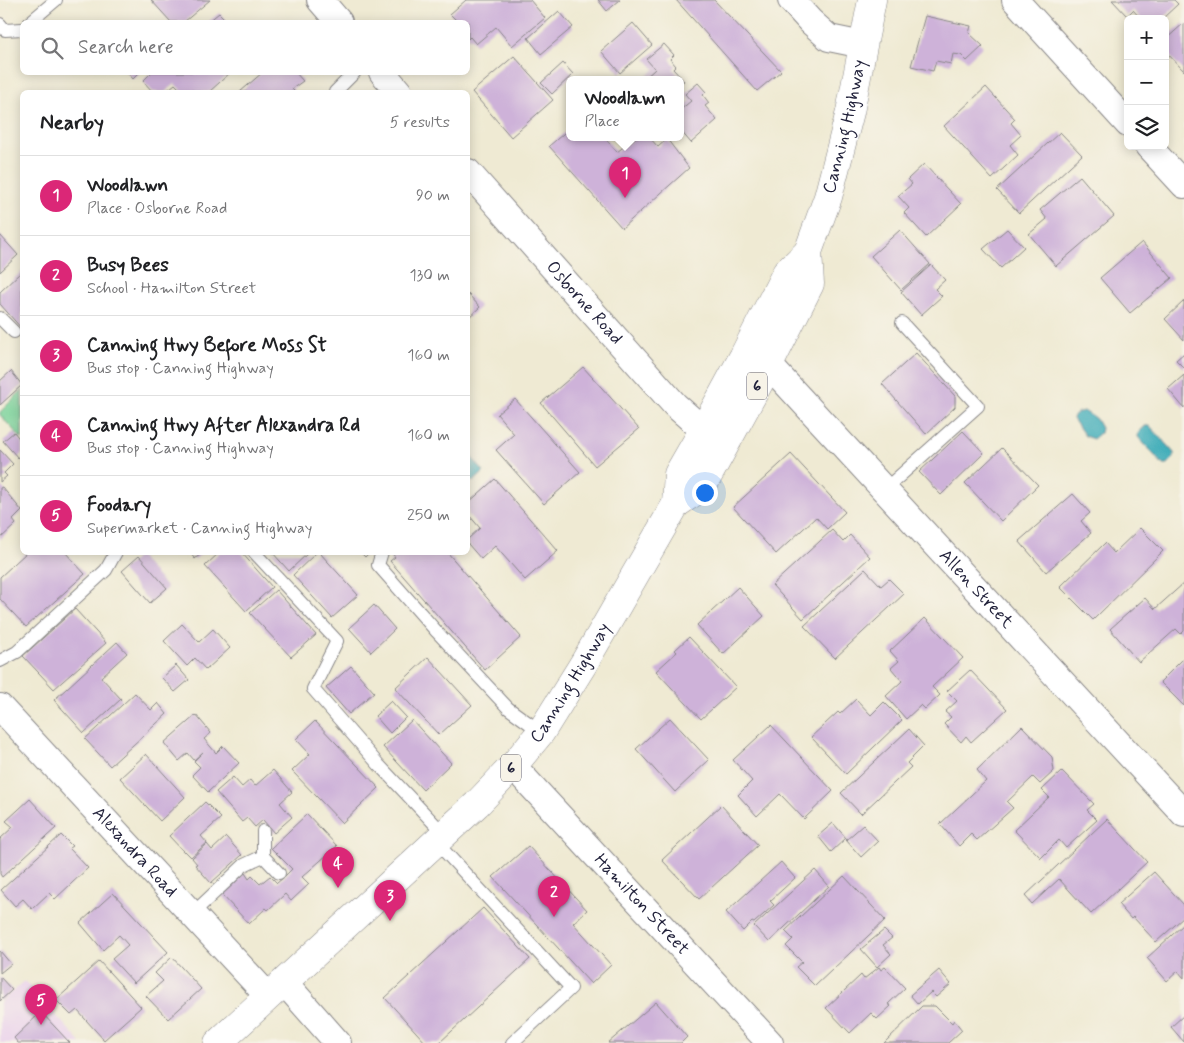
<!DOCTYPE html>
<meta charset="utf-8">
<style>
:root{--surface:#fff;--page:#f6f6f6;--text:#202124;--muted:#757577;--line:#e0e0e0;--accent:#db2777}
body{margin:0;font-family:Mynerve,sans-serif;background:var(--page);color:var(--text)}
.controls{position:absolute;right:15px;top:15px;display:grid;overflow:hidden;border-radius:8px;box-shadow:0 2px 12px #0003}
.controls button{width:45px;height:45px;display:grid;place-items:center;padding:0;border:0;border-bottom:1px solid var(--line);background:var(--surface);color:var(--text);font:25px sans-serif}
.you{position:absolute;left:704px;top:492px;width:18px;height:18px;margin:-12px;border:4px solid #fff;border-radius:50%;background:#1a73e8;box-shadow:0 0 0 8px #1a73e833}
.badge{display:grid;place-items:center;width:32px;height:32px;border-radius:50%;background:var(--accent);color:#fff;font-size:16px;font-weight:700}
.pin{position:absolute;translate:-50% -41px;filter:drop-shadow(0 1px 2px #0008)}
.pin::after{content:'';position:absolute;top:26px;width:18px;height:15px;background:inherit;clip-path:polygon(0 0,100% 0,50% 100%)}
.popup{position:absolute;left:566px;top:76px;width:118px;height:65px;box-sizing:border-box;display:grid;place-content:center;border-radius:8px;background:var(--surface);filter:drop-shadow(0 1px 4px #0005);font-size:16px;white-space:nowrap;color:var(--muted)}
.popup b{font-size:19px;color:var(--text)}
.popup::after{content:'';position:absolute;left:50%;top:100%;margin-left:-10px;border:10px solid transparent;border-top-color:var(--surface)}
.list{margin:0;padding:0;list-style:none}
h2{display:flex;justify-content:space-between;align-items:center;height:65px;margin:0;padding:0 20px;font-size:21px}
h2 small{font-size:16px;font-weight:400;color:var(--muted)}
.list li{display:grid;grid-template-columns:32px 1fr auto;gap:15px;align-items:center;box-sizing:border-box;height:80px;padding:0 20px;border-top:1px solid var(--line)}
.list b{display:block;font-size:19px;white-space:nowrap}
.list p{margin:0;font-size:16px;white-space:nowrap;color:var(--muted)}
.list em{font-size:16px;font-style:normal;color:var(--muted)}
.icon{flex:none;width:28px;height:28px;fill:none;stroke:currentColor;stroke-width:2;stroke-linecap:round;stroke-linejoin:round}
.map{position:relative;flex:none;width:1184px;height:1043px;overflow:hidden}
.search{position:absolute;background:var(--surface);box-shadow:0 2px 12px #0003;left:20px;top:20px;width:450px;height:55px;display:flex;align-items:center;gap:12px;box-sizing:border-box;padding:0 18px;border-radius:8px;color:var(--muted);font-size:19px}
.panel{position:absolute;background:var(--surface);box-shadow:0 2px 12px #0003;left:20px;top:90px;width:450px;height:465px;border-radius:8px}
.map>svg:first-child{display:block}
</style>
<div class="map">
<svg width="1184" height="1043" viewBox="0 0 1184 1043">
<rect width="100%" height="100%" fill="#f7f3e8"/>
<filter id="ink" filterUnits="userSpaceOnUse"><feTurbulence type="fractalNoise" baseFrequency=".02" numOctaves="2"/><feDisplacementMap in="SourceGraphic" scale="10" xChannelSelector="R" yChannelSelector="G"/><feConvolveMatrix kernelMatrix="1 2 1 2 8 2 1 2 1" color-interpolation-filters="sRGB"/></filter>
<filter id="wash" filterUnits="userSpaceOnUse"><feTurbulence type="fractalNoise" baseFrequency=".0096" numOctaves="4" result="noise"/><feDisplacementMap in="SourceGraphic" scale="20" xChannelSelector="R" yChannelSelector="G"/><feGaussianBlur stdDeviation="1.12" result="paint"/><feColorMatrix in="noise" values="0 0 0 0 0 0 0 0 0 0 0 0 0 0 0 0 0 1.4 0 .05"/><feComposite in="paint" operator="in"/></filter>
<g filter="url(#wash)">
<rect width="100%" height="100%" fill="#efead3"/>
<path fill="#ead1ec" d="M25,981L81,1043H0V1002Z"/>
<path fill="#77d198" stroke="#4c7a6a" d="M22,390V439L0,415V412Z"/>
<path fill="#3babb8" stroke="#2e667a" d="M1084,411L1096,419L1101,428L1100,433L1093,439L1085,436L1073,419C1074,413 1078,412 1084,411Z
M1145,426H1150L1174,453V458L1167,465H1163L1138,437V433Z
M468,453L484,472L473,482L468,476Z"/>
<g id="blocks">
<path fill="#ceb2d9" d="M151,0H210L184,22H171Z
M466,0H530L545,18L512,46L496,27L476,44L470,37L468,39V22H455L457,21L450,14Z
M598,0H620L607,11Z
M676,0H714L781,71L757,91Z
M1112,0H1174L1178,4L1162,19H1141L1133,10L1127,16Z
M559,11L573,27L541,54L528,38Z
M219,13L228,22H208Z
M925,16L971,26L969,33L983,46L967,61L961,55L953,54L951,64L936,61L933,71L911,66Z
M633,23L652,45L620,73L601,51Z
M1184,23V71L1165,51V40Z
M664,44L674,55L670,59L676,66L673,69L684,81L680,84V79H644L655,69L646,59Z
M514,56L553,100L511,137L472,92Z
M563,63L573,74L552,94L541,83Z
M127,72H140L133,79Z
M152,72H231L209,92H195L192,90L190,92H183L175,84L165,92H153L143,81Z
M263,72H295L303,81L292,89L295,92H240Z
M698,83L706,92L703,95L709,103L705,106L717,120L691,143L680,130V110L691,101L685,94Z
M986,87L1015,119L1011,123L1021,135L1010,145L1018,155L992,179L944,126Z
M570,128V137H604L617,152L636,137H649L658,147L667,139L689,168L622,228L549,146Z
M1060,132L1082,155L1019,213L997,190Z
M924,164L961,204L926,237L904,213L909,208L898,196L912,184L908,179Z
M1080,176L1114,216L1056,266L1029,234L1047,219L1040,210Z
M1007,229L1024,247L1001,268L983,249Z
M900,230L930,264L901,290L871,256Z
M0,235L18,255L0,272Z
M1142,242L1172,278L1130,313L1100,278Z
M931,265L945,280L935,289L942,296L921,315L901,292Z
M22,271V329L0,304V292Z
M468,294L480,307L468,318Z
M1184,301V340L1165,319Z
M916,353L955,396V407L926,434L882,384Z
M1184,353V368L1176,360Z
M583,367L639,429L595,466L541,403Z
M11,371L22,385L0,405V381Z
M1184,375V408L1168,389Z
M515,399L580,472L544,504L496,450L514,434L497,414Z
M963,431L984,453L941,495L919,472Z
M14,432L22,442V453L18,458L3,441Z
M1002,448L1038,485L1001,521L965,483Z
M0,450L13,464L4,473L7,476L0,482Z
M791,454L845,512L827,529L816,517L776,554L733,507Z
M495,479L558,551L525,580L495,546L481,559L468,544V539L480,528L468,514V503Z
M2,487L22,511L13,520L16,524L0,539V488Z
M1073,494L1090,513L1081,521L1091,533L1046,572L1019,541Z
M1140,528L1163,551L1093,620L1060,587L1105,543L1114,553Z
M832,530L843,542L850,535L870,557L803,619L772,585Z
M27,552H65L85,574L26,627L0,599V577Z
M189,552H203L195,559Z
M220,552H241L272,587L246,611L205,566Z
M272,552H309L289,571Z
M317,552H319L358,595L332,618L293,575Z
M360,552H370L365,557Z
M391,552H447L521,637L485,670L390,561L395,557Z
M139,556L167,588L150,603L122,571Z
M865,569L881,586L889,579L904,594L835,658L804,626Z
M1184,583V631L1181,634L1176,629L1139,662L1110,629L1145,598L1155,609Z
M738,587L764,616L723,654L697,625Z
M276,590L316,635L291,657L250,613Z
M374,605L395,629L371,652L349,628Z
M75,609L106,643L54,689L23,656Z
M925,618L963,658L932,687L940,695L925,709L921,705L906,719L886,696L902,681L891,668L899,661L890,651Z
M182,624L199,642L213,629L230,648L206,670L195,658L187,666L164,641Z
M689,637L736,687L701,719L656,671L677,652L675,650Z
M117,642L127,653L101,677L121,699L84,733L54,700Z
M428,657L472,705L439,735L395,688Z
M1184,658V706L1160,682Z
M176,665L189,680L175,692L162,678Z
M351,666L374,692L349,714L326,688Z
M970,670L1007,709L971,742L966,736L961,742L944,724L951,717L945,712L957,701L947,691Z
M135,693L151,710L158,703L167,714L110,766L85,739Z
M856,699L871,715L884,702L902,720L846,774L811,737L838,712L840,714Z
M391,701L406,717L390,733L375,716Z
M196,715L211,733L204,739L216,753L223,746L239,763L208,792L192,775L200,767L194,761L203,752L194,760L188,753L179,761L164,743Z
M670,718L709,760L675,792L636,749Z
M412,720L451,763L423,790L383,747Z
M315,721L379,788L342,823L292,771L310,754L296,739Z
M771,725L833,791L804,819L780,794L757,816L738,795L752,781L733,760Z
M1022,726L1052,757L1054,771L1040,784L1033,777L1007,802L1013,808L977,840L971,834L959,846L940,824L986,781L977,770Z
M909,729L924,746L907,763L911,767L861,814L841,793Z
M146,754L185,797L160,821L120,778Z
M273,770L292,792L280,803L292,817L274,833L263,820L255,827L247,818L242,822L216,792L233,777L242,787L250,780L255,786Z
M1062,771L1094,804L1087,810L1097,820L1066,848L1059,840L1041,858L1014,830L1049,797L1042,790Z
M30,799L56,828L2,877L0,874V839L13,827L6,821Z
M205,802L221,818L201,836L207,843L191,857L185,851L184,852L169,836Z
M721,805L758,845L699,899L662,860Z
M307,814L337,846L302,877L309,884L291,901L285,894L268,910L266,908L249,924L222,895L245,873L249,879L252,876L260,884L270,876L277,883L283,878L292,869L271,848Z
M1107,819L1147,862L1091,914L1059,879L1032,904L1025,896Z
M833,823L846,838L831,852L818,836Z
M863,825L878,841L861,857L846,840Z
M61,835L72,846L69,848L88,868L55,899L49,893L32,909L23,899L15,906L1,890Z
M226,837L242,855L211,883L195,865L197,864L192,858L207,844L212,850Z
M528,846L587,910L573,923L611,965L591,984L493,877Z
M781,862L795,878L770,901L774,905L754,923L752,922L743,931L726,912Z
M815,870L829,886L769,942L754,926Z
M1154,872L1184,905V917L1156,942L1133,917L1131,919L1118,904Z
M844,876L885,920L815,986L796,967L802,962L786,946L793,939L785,931Z
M113,893L168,952L134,983L112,959L128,945L119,935L103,950L80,923Z
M483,908L530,959L439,1043H426L385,998Z
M1184,924V978L1178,971L1167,981L1147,958Z
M884,930L892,938L883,945L891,954L877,967L861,949Z
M0,951L11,964L0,973Z
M172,957L201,989L168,1019L146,996L163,981L155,973Z
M99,961L141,1007L104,1040L77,1010L71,1015L56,1000Z
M879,967L881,970L885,967L905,988L888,1004L891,1006L877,1019L871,1013L850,1033L826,1008L861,975L864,979Z
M939,970L951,984L936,997L931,992L918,1004L910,995Z
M0,977L12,990L0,1001Z
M656,1002L687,1037L681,1043H608Z
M922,1006H935L952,1023L954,1020L962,1030L948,1043H884Z
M41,1012L70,1043H18L14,1038Z
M1184,1015V1042L1171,1027Z"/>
</g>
</g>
<g filter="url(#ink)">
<use href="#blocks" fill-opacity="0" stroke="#888687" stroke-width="1"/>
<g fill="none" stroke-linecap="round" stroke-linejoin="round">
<g stroke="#888687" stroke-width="14">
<path id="lane" d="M30,22L56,0
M0,24L5,30L22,29
M335,92L355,72
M0,318L14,332
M884,490L978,406L902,323
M254,552L337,641L313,689L379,765L444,834
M382,552L378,565L437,632L508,708L541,732
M0,661L17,652L106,570L116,552
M263,831V856
M436,842L571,988L512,1043
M192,914L244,865L263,856L279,873"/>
</g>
<g stroke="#888687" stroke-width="28">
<g id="street">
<path d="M320,0L339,22"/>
<path d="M791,0L810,21L829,38L863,45"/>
<path d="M1015,0L1128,124"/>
<path d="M382,72L399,92"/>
<path d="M1148,146L1184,185"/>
<path id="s1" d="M468,172L675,405L692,420L705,427"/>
<path id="s2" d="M769,365L1184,814"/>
<path id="s3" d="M0,707L268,996"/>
<path id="s4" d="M513,766L770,1043"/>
<path d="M284,982L338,1043"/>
</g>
</g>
<g stroke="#888687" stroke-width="29">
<g id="highway">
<path id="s5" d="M676,504L702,487L769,365L810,284L808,252L828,197L850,112L872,0"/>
<path id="s6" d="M218,1043L477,804L513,766L541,732L584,663L676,504L678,474L705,427L743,357L786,273L808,252"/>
</g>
</g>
<use href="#lane" stroke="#fff" stroke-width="12"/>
<use href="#street" stroke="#fff" stroke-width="26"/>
<use href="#highway" stroke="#fff" stroke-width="28"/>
</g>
</g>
<g text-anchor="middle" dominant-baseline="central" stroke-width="4" stroke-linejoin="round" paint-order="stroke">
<g fill="#f7f3e8" stroke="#62616f" stroke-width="1">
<rect x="747" y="372.5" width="20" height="27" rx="4"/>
<rect x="501" y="754.5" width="20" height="27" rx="4"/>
</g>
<g font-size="16" font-weight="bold" fill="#22223b">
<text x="757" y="386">6</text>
<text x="511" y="768">6</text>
</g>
<g font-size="18" fill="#22223b" stroke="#f7f3e8">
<text stroke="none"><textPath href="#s5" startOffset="424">Canning Highway</textPath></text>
<text stroke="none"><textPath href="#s1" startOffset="175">Osborne Road</textPath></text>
<text stroke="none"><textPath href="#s2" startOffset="305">Allen Street</textPath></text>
<text stroke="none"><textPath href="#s6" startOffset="506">Canning Highway</textPath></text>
<text stroke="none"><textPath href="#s3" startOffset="198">Alexandra Road</textPath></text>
<text stroke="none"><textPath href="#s4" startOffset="189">Hamilton Street</textPath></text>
</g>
</g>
</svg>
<div class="controls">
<button>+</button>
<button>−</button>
<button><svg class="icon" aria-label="layers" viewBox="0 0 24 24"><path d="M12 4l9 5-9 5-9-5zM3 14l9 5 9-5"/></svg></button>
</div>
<div class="you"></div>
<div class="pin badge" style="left:625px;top:198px">1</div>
<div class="popup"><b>Woodlawn</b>Place</div>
<div class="pin badge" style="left:554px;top:917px">2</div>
<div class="pin badge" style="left:390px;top:921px">3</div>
<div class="pin badge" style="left:338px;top:888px">4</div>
<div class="pin badge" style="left:41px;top:1025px">5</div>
<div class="search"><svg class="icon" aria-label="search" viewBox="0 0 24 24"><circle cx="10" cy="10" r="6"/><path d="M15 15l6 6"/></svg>Search here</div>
<section class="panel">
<h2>Nearby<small>5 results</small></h2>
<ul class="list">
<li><span class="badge">1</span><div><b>Woodlawn</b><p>Place · Osborne Road</p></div><em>90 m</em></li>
<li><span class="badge">2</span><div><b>Busy Bees</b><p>School · Hamilton Street</p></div><em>130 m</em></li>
<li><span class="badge">3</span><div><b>Canning Hwy Before Moss St</b><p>Bus stop · Canning Highway</p></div><em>160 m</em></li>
<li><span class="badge">4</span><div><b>Canning Hwy After Alexandra Rd</b><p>Bus stop · Canning Highway</p></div><em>160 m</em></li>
<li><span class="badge">5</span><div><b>Foodary</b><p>Supermarket · Canning Highway</p></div><em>250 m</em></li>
</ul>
</section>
</div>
